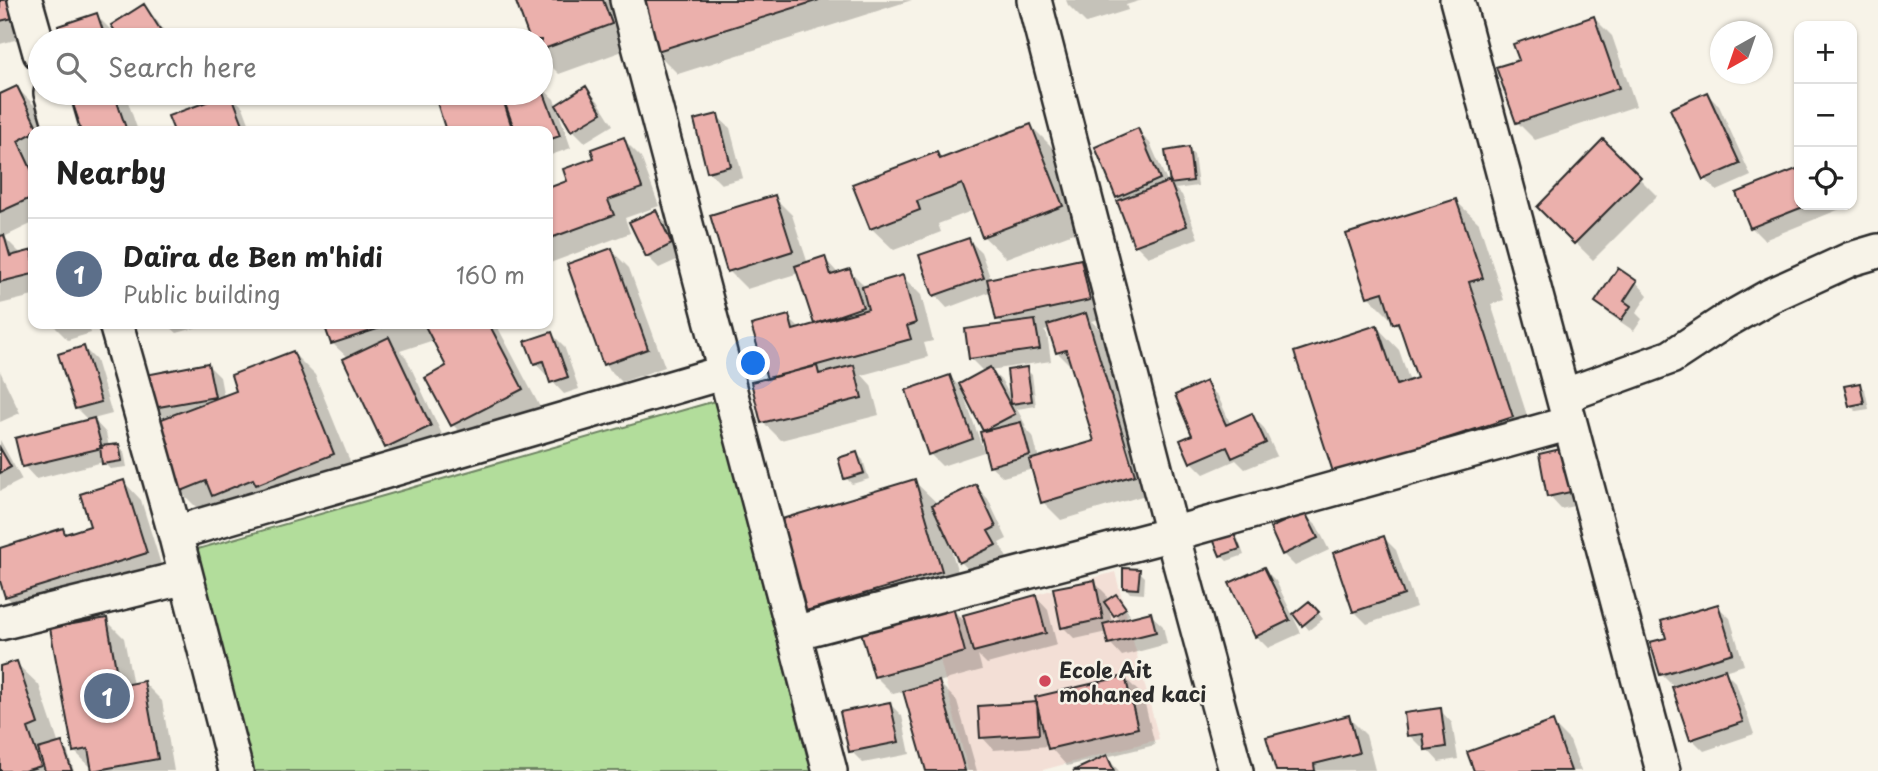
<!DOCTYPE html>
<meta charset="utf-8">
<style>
:root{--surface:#fff;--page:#f6f6f6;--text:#222;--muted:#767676;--line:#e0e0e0;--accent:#d1495b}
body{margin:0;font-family:"Playpen Sans",sans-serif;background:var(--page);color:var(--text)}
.controls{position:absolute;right:21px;top:21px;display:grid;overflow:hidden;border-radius:14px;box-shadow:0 2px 5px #0004}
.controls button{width:63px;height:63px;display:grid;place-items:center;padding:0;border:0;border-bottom:2px solid var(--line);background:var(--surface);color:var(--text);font:35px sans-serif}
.compass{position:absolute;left:1710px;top:21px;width:63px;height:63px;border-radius:50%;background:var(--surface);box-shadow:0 2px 5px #0004;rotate:220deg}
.you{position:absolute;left:754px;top:364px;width:24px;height:24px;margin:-18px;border:5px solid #fff;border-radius:50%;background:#1a73e8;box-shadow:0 0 0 10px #1a73e833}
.badge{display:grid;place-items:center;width:46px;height:46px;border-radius:50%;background:var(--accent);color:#fff;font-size:23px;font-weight:700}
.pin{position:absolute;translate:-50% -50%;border:4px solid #fff;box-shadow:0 2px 7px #0006}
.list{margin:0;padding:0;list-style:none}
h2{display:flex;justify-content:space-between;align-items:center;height:91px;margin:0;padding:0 28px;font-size:30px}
h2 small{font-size:23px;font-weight:400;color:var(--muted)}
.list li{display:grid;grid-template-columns:46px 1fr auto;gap:21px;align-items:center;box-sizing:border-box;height:112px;padding:0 28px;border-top:2px solid var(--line)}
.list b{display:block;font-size:26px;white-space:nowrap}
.list p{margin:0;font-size:23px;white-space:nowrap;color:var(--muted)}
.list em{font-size:23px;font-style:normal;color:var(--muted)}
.icon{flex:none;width:38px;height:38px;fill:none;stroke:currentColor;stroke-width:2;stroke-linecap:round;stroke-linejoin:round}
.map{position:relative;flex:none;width:1878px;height:771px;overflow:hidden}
.search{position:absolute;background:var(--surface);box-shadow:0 2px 5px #0004;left:28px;top:28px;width:525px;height:77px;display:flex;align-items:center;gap:18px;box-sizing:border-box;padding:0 24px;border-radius:38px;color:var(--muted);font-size:26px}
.panel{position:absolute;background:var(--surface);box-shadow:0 2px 5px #0004;left:28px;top:126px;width:525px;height:203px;border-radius:14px}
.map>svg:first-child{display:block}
</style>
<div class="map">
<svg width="1878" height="771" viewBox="0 0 1878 771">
<rect width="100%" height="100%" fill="#f7f3e8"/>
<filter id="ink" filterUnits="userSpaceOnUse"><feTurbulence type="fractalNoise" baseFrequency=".0143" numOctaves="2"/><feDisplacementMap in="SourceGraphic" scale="14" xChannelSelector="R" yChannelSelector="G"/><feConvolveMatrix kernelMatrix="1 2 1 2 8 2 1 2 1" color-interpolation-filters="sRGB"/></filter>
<g filter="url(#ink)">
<path fill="#f3dfd6" d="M1115,572L1159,739L1039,771H968L931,624Z"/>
<path fill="#b2dd9b" stroke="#6e8463" stroke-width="2" d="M715,401L811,771H247L191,551Z"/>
<path fill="#0003" fill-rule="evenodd" d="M0,0L30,36L0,44Z
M527,0H616L634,47L559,74L541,56V40H532L519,3Z
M638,0H912L678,74L655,51Z
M1066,0H1142L1126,5L1128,10L1086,23L1068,5Z
M144,7L156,19L170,40H123L114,26Z
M96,15L114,33L117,40H65L61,27Z
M1594,18L1612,36L1636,106L1535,140L1517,122L1521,61Z
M541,87L554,99L571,148L548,156V131H448L436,93H512L513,96L523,93H541Z
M17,88L35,106L47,131H33V223L4,237L22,255L33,252V296L0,304V96Z
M586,88L598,101L613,125L585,142L573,130Z
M71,93H125L138,131H59L80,120Z
M230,94L243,107L252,131H176L170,117Z
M1707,94L1719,106L1751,176L1717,191L1705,179L1673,110Z
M717,116L730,128L743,178L721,184L709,172Z
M1031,126L1054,149L1084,229L1006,258L983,236L974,210L938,224L941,232L894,250L871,228L937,154L942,160Z
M1137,131L1150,143L1168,184L1169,183L1173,187L1167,152L1188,149L1194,155L1198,186L1175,189L1182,195L1198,238L1148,257L1136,245L1122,201L1118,197Z
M623,139L641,157L659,206L625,218L630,233L550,263L548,260V190L569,182L596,159Z
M1603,142L1657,196L1593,260L1539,207Z
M1799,170V205H1850L1764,240L1751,227L1738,194Z
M774,197L792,215L808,264L824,258L836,271L838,275L850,271L862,283L864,288L903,277L921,295L933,341L924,343L928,357L862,375L871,385L879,415L781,440L763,422L768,379L788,317L801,330L818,325L815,323L799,273L747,289L729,271Z
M1456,201L1479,223L1504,300L1491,304L1535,440L1359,496L1377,327L1399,350L1410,382L1419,380L1403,331L1395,323L1393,318L1391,319L1368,296Z
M655,212L668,224L683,257L659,268L647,256Z
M969,240L981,252L991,280L1080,261L1098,279L1107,318L1091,321L1104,333L1152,493L1061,520L1043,502L1033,469L1003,477L990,465L987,432L966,395L964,396L984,452L942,466L930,454L950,377L959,386L984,372L970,358L1004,325L998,319L992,291L947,308L935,295ZM1050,330L1057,352L1073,368L1096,442L1039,459L1033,436L1024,427L1026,426L1017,409L1036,406L1032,375L1026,369L1012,400L1002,381L990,370L1051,361L1047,334L1044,331Z
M611,250L629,268L665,367L622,382L604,364Z
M1619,271L1636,282L1648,295L1636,313L1642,319L1634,331L1609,314L1597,302Z
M54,324H88L91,333L68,340L56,328Z
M167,324H201L202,326L177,333Z
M326,324H387L343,338V341L398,324H496L540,407L471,443L453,425L428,378L449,367L434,340L400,351L406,357L447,445L404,465L386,447L348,358L332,343Z
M552,334L564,346L579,389L564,394L535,363Z
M84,348L96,360L112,414L93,419L106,433L109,447L119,446L124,452L127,467L110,469L103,462L36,479L24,466L89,421L76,408Z
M293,353L315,375L356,476L203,514L180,491L166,419L154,408L208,365L220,377L224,398L239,392Z
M0,371L20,413L0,422Z
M1205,384L1218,396L1231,425L1252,416L1264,428L1277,456L1245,469L1236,460L1204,474L1192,462L1194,436Z
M1859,385L1865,390L1869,409L1856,411L1850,405Z
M0,440L22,480L0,491Z
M857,454L863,460L869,479L852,484L846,478Z
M1541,455L1586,503L1561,509L1549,496Z
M914,481L938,504L976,486L988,499L1007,539L999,543L1007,558L973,574L961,562L950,538L948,539L964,593L824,635L801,612Z
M124,482L141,500L163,571L24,614L6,596L0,575V550L62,530L67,535L92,527Z
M1305,514L1317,526L1329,550L1295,566L1283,554Z
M1232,534L1238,539L1244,555L1227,561L1221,555Z
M1384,538L1396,550L1416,607L1367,624L1355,612L1335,554Z
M1264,569L1276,581L1301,633L1268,648L1256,636Z
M1139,571L1145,577L1144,594L1130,593L1125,587Z
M1094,582L1106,594L1108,602L1116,596L1130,614L1121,621L1150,614L1163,626L1167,644L1122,656L1110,643L1107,632L1075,639L1063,627ZM1109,607L1115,615L1121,621L1112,623Z
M1036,597L1048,610L1057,645L987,664L978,655L982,670L938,682L957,701L977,771H928L905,691L893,694L875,676L952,609L967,624Z
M1717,606L1730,618L1744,665L1724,671L1736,683L1754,734L1704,751L1692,739L1674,687L1661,674L1668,639Z
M1315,609L1323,619L1309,630L1304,624Z
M106,620L124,638L133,685L144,683L162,701L174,771H95L74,751Z
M16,663L39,685L59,745L62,744L67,750L74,771H0V668Z
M1125,678L1143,696L1155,745L1106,757L1119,771H1078L1102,758L1067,766L1049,746L994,750L982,737L1036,704Z
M890,704L902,716L910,754L863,763L851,751Z
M1440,710L1452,723L1458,759L1439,762L1427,749V747H1421L1409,735Z
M1348,717L1366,735L1375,770L1277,771Z
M1552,723L1570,741L1581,771H1475Z"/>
<path fill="#ebb0ac" stroke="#2b2b2b" stroke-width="2" d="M0,0H9L13,18L0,21Z
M522,0H603L612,24L541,50V40H530L516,2Z
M637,0H819L654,52Z
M144,4L163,34L154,40H121L111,25Z
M97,13L106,40H63L58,26Z
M1594,16L1619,88L1516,123L1496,67L1519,60L1513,44Z
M541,85L560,136L548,140V131H515L503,98L518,93H541Z
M17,86L39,131H33V133L18,141L33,173V197L0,212V94Z
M586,86L602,113L571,131L556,105Z
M1707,92L1740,164L1703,180L1670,109Z
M69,93H114L127,131H58L56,126L78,119Z
M231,93L244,127L233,131H174L168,116Z
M434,93H501L513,131H446Z
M718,114L731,166L707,172L694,120Z
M1031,124L1063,206L982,237L962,184L917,201L920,210L870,229L852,184L937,152L940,159Z
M1138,128L1160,179L1116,198L1095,147Z
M624,137L642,188L608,200L614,215L548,239V188L567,181L563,169L594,158L591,149Z
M1603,139L1641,177L1574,244L1537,207Z
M1189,147L1193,181L1170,184L1165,151Z
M1799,168V205H1808L1750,228L1736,193Z
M1170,181L1187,226L1134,246L1117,201Z
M775,195L793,251L727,272L710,215Z
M1456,199L1483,278L1469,282L1513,417L1334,475L1294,352L1377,325L1397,385L1417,378L1398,322L1393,324L1383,292L1367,297L1346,234Z
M656,210L672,244L646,257L629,222Z
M4,235L10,256L33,250V274L0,282V236Z
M969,238L984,278L933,296L919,255Z
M612,248L648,349L603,365L567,264Z
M825,256L831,275L850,269L863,307L814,324L795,266Z
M1081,259L1090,300L996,320L987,279Z
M1618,268L1637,281L1624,301L1631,306L1621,320L1595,302Z
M903,275L916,323L907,326L911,339L767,379L751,325L789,315L793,330L868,309L862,287Z
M1086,313L1135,475L1041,503L1029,460L1094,441L1066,350L1056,353L1047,325Z
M1035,320L1040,349L969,359L965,329Z
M324,324H393L331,344Z
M430,324H489L523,389L451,426L425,378L446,366L425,326Z
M552,332L568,377L550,383L543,361L534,364L525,341Z
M389,337L431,426L385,448L343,359Z
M84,346L101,402L75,409L58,354Z
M293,351L334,454L256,485L253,479L212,496L206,481L179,492L151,423L236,391L231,375Z
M208,363L215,397L153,408L146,375Z
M854,365L862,398L761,423L751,382L817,366L819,374Z
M990,367L1015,414L983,431L959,384Z
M1027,367L1032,401L1011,404L1007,370Z
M950,375L973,439L928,455L906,390Z
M1206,381L1226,425L1252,413L1266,443L1232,458L1227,447L1190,463L1180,440L1192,435L1175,395Z
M1860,383L1864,403L1849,406L1844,386Z
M94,418L102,448L22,467L15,438Z
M1021,422L1030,455L989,466L980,432Z
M119,444L122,461L102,464L100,446Z
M0,448L11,467L0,473Z
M1565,448L1575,491L1547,497L1539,454Z
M857,452L864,473L844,479L838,458Z
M915,479L942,571L799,613L772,522Z
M124,480L147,553L5,597L0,581V548L63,528L65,534L90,526L80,494Z
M976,484L996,527L988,531L996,545L959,563L932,505Z
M1305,512L1318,538L1282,555L1270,528Z
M1233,531L1240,549L1220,556L1213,539Z
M1384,536L1404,595L1353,612L1333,553Z
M1264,567L1290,620L1255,637L1229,583Z
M1123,568L1140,569L1138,589L1123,588Z
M1095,580L1103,619L1061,628L1053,588Z
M1116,594L1126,608L1114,616L1104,602Z
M1036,595L1046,633L973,652L963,615Z
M1309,601L1319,612L1302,626L1293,614Z
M1718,604L1733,653L1660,675L1650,642L1666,638L1661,621Z
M953,607L965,652L874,677L861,632Z
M1151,612L1156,632L1108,644L1103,624Z
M107,618L119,686L144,681L158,759L92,771L88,749L73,752L50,628Z
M17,661L38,724L28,728L41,766L24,771H0V666Z
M1725,669L1743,722L1690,740L1672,687Z
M1125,676L1138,728L1048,749L1035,697Z
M939,681L965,771H926L903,691Z
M890,702L899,742L849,752L840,712Z
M1037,702L1039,734L980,738L978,706Z
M1441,708L1446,747L1425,750L1423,734L1407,736L1404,713Z
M1349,715L1359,753L1314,764L1315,771H1276L1266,737Z
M1553,721L1571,771H1474L1467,752Z
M62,742L72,771H45L38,749Z
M1107,755L1114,771H1073Z"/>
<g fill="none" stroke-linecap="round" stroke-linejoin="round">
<g stroke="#2b2b2b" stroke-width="38">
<path id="minor" d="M25,0L40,53
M627,0L830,771
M1034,0L1172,534L1236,771
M1457,0L1663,771
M51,93L62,131
M116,324L175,533L236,771
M1563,396L1671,357L1724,322L1770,296L1851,259L1878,251
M175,533L725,372
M0,623L186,577
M794,633L1172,534L1570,423"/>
</g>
<use href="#minor" stroke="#f7f3e8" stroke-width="33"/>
</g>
</g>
<circle fill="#d1495b" stroke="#f7f3e8" stroke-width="2.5" cx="1045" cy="681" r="7"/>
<g text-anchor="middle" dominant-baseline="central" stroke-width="5" stroke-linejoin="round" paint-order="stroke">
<g font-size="21" font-weight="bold" fill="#2b2b2b" stroke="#f7f3e8" text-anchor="start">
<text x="1059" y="669">Ecole Ait<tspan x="1059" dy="24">mohaned kaci</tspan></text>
</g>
</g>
</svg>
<div class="controls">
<button>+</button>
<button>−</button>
<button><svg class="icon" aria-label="locate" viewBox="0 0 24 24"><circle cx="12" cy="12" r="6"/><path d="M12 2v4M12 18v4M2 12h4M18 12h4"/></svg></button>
</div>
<svg class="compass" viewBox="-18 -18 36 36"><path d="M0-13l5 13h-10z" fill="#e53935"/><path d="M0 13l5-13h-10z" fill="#767676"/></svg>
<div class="you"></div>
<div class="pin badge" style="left:107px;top:696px;background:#5c6f8a">1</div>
<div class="search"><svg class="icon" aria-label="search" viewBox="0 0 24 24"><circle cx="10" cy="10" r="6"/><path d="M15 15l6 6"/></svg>Search here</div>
<section class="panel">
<h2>Nearby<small></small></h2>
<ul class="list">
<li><span class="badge" style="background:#5c6f8a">1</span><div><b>Daïra de Ben m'hidi</b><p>Public building</p></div><em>160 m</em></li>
</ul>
</section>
</div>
